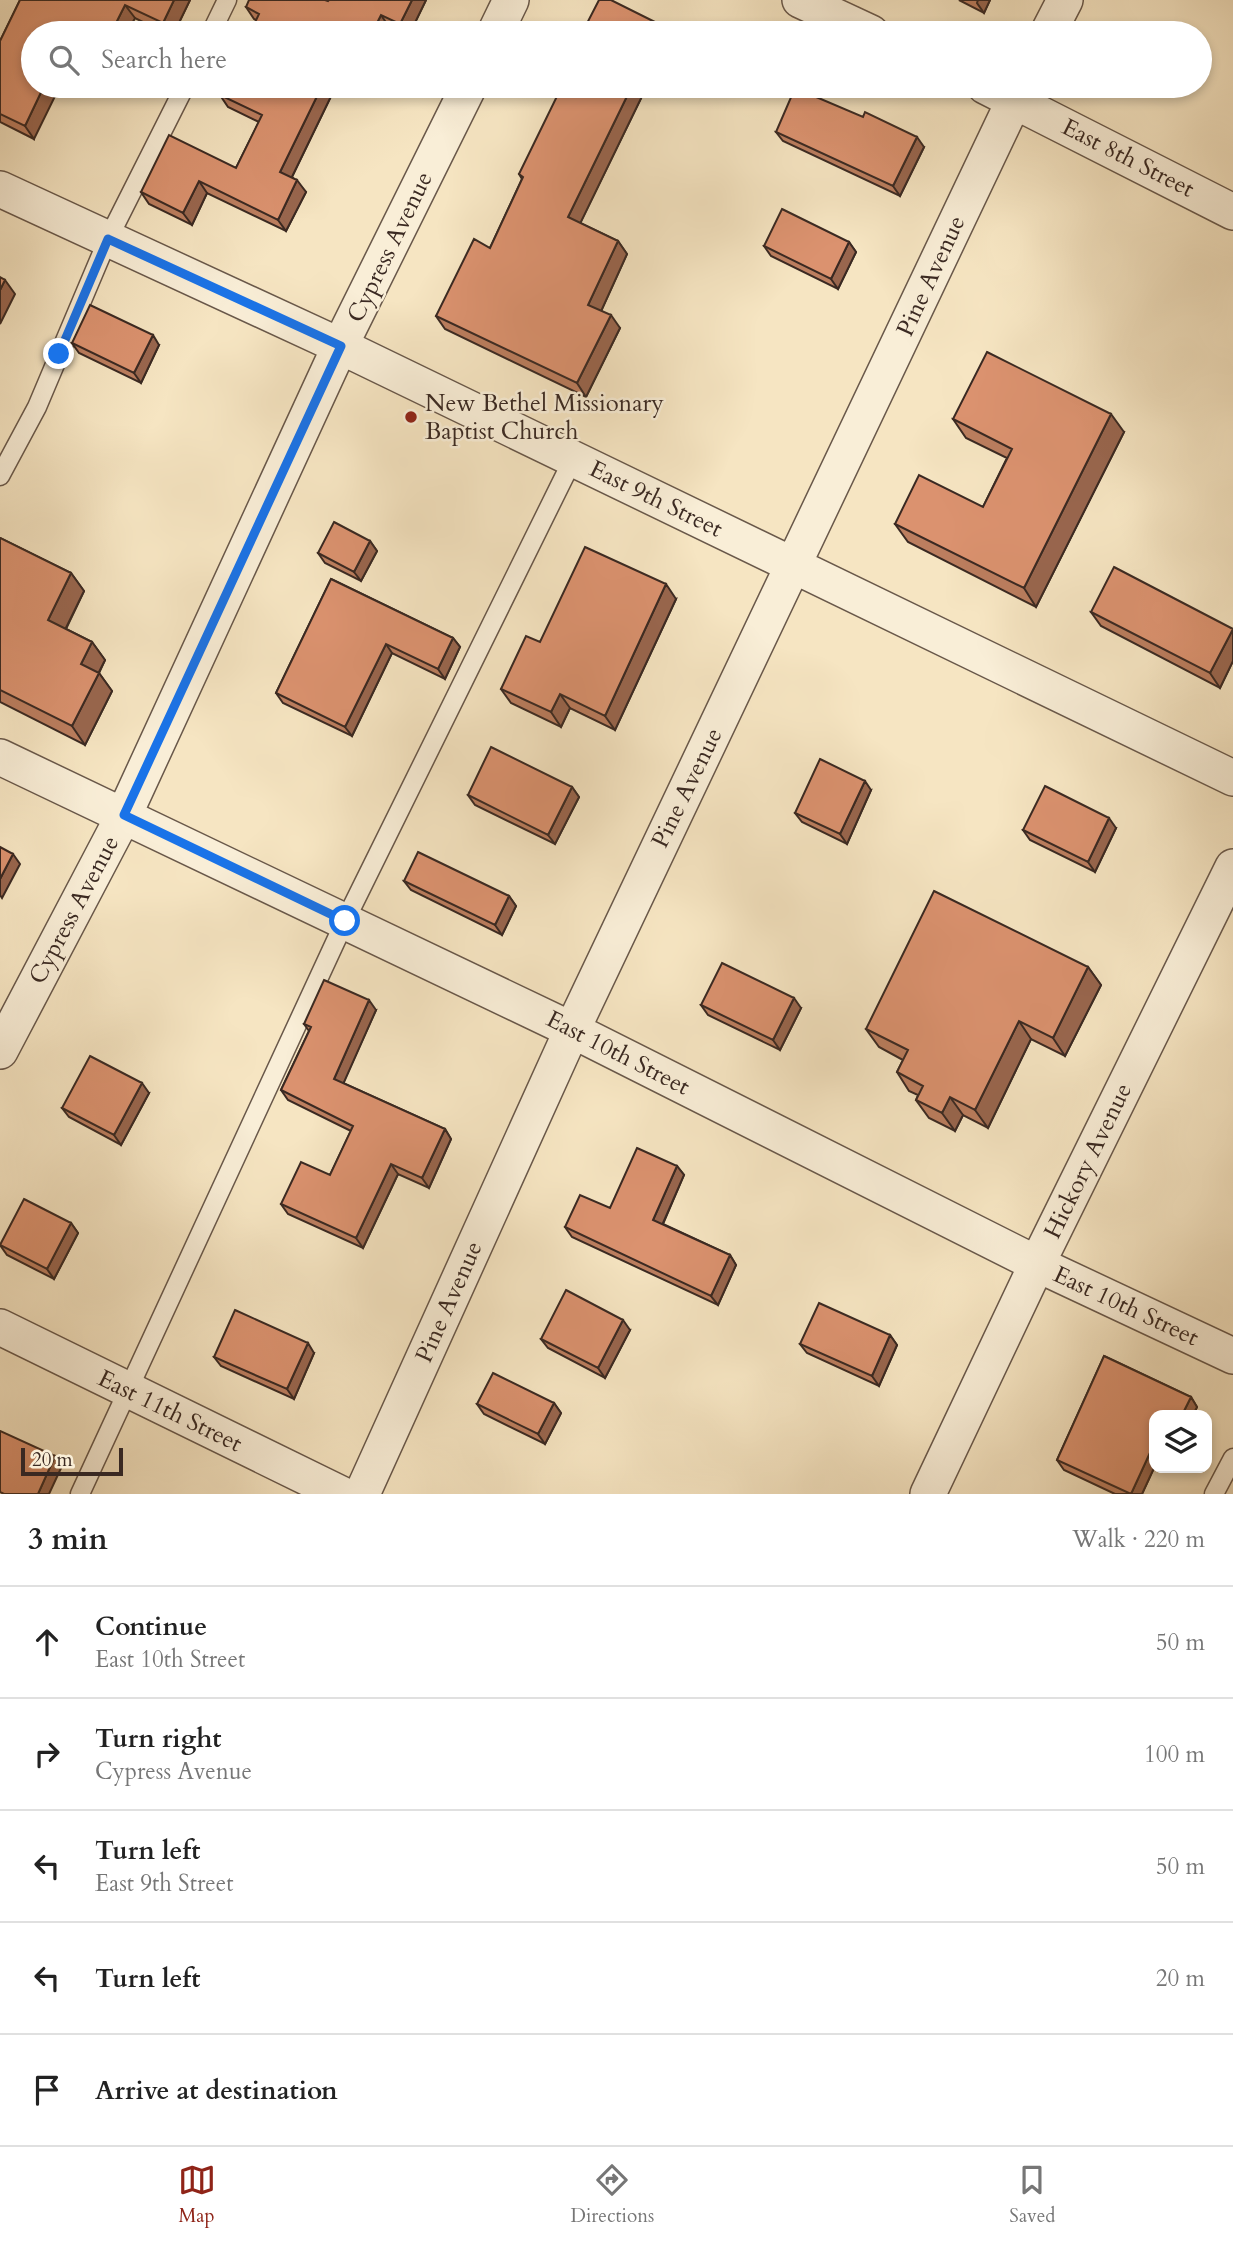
<!DOCTYPE html>
<meta charset="utf-8">
<style>
:root{--surface:#fff;--page:#f6f6f6;--text:#222;--muted:#767676;--line:#e0e0e0;--accent:#8f2418}
body{margin:0;font-family:Cardo,serif;background:var(--page);color:var(--text)}
.controls{position:absolute;right:21px;bottom:21px;display:grid;overflow:hidden;border-radius:14px;box-shadow:0 4px 10px #0003}
.controls button{width:63px;height:63px;display:grid;place-items:center;padding:0;border:0;border-bottom:2px solid var(--line);background:var(--surface);color:var(--text);font:35px sans-serif}
.scale{position:absolute;left:21px;bottom:18px;width:102px;box-sizing:border-box;padding-left:7px;border:4px solid #3a2922;border-top:0;font-size:19px;line-height:24px;white-space:nowrap;color:#3a2922;-webkit-text-stroke:5px #f9eed7;paint-order:stroke}
.stop{position:absolute;width:21px;height:21px;margin:-16px;border:5px solid #1a73e8;border-radius:50%;background:#fff}
.stop.end{background:#1a73e8;border-color:#fff;box-shadow:0 2px 7px #0008}
.list{margin:0;padding:0;list-style:none}
h2{display:flex;justify-content:space-between;align-items:center;height:91px;margin:0;padding:0 28px;font-size:30px}
h2 small{font-size:23px;font-weight:400;color:var(--muted)}
.list li{display:grid;grid-template-columns:46px 1fr auto;gap:21px;align-items:center;box-sizing:border-box;height:112px;padding:0 28px;border-top:2px solid var(--line)}
.list b{display:block;font-size:26px;white-space:nowrap}
.list p{margin:0;font-size:23px;white-space:nowrap;color:var(--muted)}
.list em{font-size:23px;font-style:normal;color:var(--muted)}
.icon{flex:none;width:38px;height:38px;fill:none;stroke:currentColor;stroke-width:2;stroke-linecap:round;stroke-linejoin:round}
.map{position:relative;flex:none;width:1233px;height:1494px;overflow:hidden}
.search{position:absolute;background:var(--surface);box-shadow:0 4px 10px #0003;left:21px;right:21px;top:21px;height:77px;display:flex;align-items:center;gap:18px;box-sizing:border-box;padding:0 24px;border-radius:38px;color:var(--muted);font-size:26px}
.sheet{height:651px;background:var(--surface)}
nav{display:flex;justify-content:space-around;align-items:center;box-sizing:border-box;height:98px;border-top:2px solid var(--line);background:var(--surface);font-size:19px;color:var(--muted)}
nav a{display:grid;justify-items:center;gap:4px}
nav .on{color:var(--accent)}
.map>svg:first-child{display:block}
</style>
<div class="map">
<svg width="1233" height="1494" viewBox="0 0 1233 1494">
<rect width="100%" height="100%" fill="#f6e5c2"/>
<filter id="stains"><feTurbulence type="fractalNoise" baseFrequency=".00286" numOctaves="4"/><feColorMatrix values="0 0 0 0 .2 0 0 0 0 .09 0 0 0 0 .02 0 0 0 .5 -.17"/></filter>
<radialGradient id="worn" r=".72"><stop offset=".6" stop-color="#630" stop-opacity="0"/><stop offset="1" stop-color="#630" stop-opacity=".3"/></radialGradient>
<g fill="none" stroke-linecap="round" stroke-linejoin="round">
<g stroke="#69584a" stroke-width="21">
<path id="lane" d="M211,33L227,0
M0,476L37,407L108,239L185,86
M80,1494L345,921L573,459
M1214,1494L1233,1458"/>
</g>
<g stroke="#69584a" stroke-width="38">
<path id="street" d="M800,0L871,33
M495,33L511,0
M1048,33L1065,0
M985,86L1233,212
M0,189L340,346L1233,778
M0,757L572,1030L1037,1264L1233,1356
M0,1051L124,815L340,346L469,86
M0,1327L341,1494
M362,1494L572,1030L1021,86
M928,1494L1037,1264L1233,867"/>
</g>
<use href="#lane" stroke="#f9eed7" stroke-width="18"/>
<use href="#street" stroke="#f9eed7" stroke-width="35"/>
</g>
<path fill="#bc7e5f" stroke="#3a2922" stroke-width="2" d="M20,0H190L174,33H165L135,18L33,33L34,139L0,122V41Z
M426,0L410,33H403L389,27L256,20L254,19L246,7Z
M959,0H990L984,13Z
M336,86L292,177L306,192L286,231L207,193L192,225L149,204L141,192L236,168L259,122L228,107L220,95Z
M647,86L580,223L618,241L627,254L601,311L620,328L586,397L445,329L436,316L490,248L522,179L519,174Z
M776,132L924,147L900,196L783,141Z
M849,242L856,252L838,289L771,256L764,246Z
M72,343L159,345L141,383L79,353Z
M953,419L1124,432L1036,607L908,542L895,524L983,507L1007,458L966,438Z
M0,538L71,573L84,591L66,629L92,642L105,660L99,673L112,691L85,745L0,702Z
M370,541L377,551L361,581L325,563L318,553Z
M331,579L453,638L460,647L445,679L392,653L352,736L283,703L276,693Z
M676,599L615,730L570,708L561,727L511,703L501,689L540,642Z
M1091,612L1233,629V661L1220,688L1101,626Z
M572,787L579,797L555,844L475,805L468,795Z
M871,790L847,844L802,822L795,813Z
M1116,828L1095,872L1030,840L1023,830Z
M404,881L509,896L516,906L502,935L411,890Z
M1088,967L1101,985L1065,1056L1031,1039L988,1128L963,1115L955,1131L929,1118L916,1100L918,1095L909,1091L897,1072L903,1060L879,1047L866,1029Z
M701,1005L801,1008L780,1050L708,1015Z
M376,1010L343,1083L445,1129L451,1139L429,1188L398,1174L363,1248L288,1214L281,1204L330,1175L351,1131L288,1100L281,1090L309,1031L304,1024Z
M149,1093L121,1145L69,1117L62,1108Z
M677,1166L684,1175L663,1224L730,1255L736,1265L718,1305L572,1237L565,1227L610,1208Z
M71,1223L78,1233L54,1279L7,1255L0,1245Z
M630,1330L605,1378L548,1348L541,1339Z
M890,1335L897,1345L879,1386L807,1353L800,1344Z
M314,1353L294,1399L221,1366L214,1357Z
M1104,1356L1191,1397L1197,1407L1193,1415H1154V1468L1142,1494H1115L1064,1470L1057,1460Z
M554,1403L561,1413L545,1444L484,1414L477,1404Z"/>
<path fill="#99664e" stroke="#3a2922" stroke-width="2" d="M174,0H190L174,33H170L163,23Z
M412,0H426L410,33H406L400,24Z
M978,0H990L984,13L977,3Z
M125,5L135,18L127,33H111Z
M381,15L389,27L386,33H372Z
M44,86H60L34,139L25,126Z
M322,86H336L289,183L280,172Z
M632,86H647L577,230L568,217Z
M917,137L924,147L900,196L893,186Z
M297,180L306,192L286,231L278,220Z
M199,181L207,193L192,225L183,213Z
M618,241L627,254L598,318L588,305Z
M849,242L856,252L838,289L831,279Z
M5,280L15,294L0,324V290Z
M611,315L620,328L586,397L577,383Z
M153,335L159,345L141,383L134,373Z
M1111,414L1124,432L1036,607L1024,588Z
M370,541L377,551L361,581L354,572Z
M71,573L84,591L61,638L48,620Z
M666,584L676,599L615,730L605,716Z
M1233,629V661L1220,688L1210,673Z
M453,638L460,647L445,679L438,669Z
M92,642L105,660L94,682L81,664Z
M386,644L392,653L352,736L345,727Z
M99,673L112,691L85,745L72,726Z
M560,694L570,708L561,727L551,712Z
M865,781L871,790L847,844L840,834Z
M572,787L579,797L555,844L548,835Z
M1109,818L1116,828L1095,872L1088,862Z
M13,854L20,864L2,898L0,895V879Z
M509,896L516,906L502,935L495,925Z
M1088,967L1101,985L1065,1056L1053,1038Z
M794,998L801,1008L780,1050L773,1040Z
M369,1000L376,1010L341,1089L334,1079Z
M1019,1021L1031,1039L988,1128L975,1110Z
M142,1083L149,1093L121,1145L114,1135Z
M950,1097L963,1115L955,1131L942,1113Z
M445,1129L451,1139L429,1188L422,1178Z
M391,1164L398,1174L363,1248L356,1238Z
M677,1166L684,1175L660,1230L653,1220Z
M71,1223L78,1233L54,1279L47,1269Z
M730,1255L736,1265L718,1305L711,1296Z
M623,1320L630,1330L605,1378L598,1368Z
M890,1335L897,1345L879,1386L872,1376Z
M308,1343L314,1353L294,1399L287,1389Z
M1191,1397L1197,1407L1193,1415H1182Z
M554,1403L561,1413L545,1444L538,1434Z
M1154,1444V1468L1142,1494H1131Z
M55,1456L62,1466L49,1494H38Z"/>
<path fill="#db926f" stroke="#3a2922" stroke-width="2" d="M20,0H174L163,23L125,5L111,33H33V86H44L25,126L0,114V41Z
M249,0H325L328,1L329,0H412L400,24L381,15L372,33H250L259,14L246,7Z
M599,0H611L677,33H582Z
M224,86H322L280,172L297,180L278,220L199,181L183,213L141,192L169,135L236,168L262,115L220,95Z
M562,86H632L568,217L618,241L588,305L611,315L577,383L436,316L474,239L490,248L523,177L519,174Z
M795,88L863,117L865,112L917,137L893,186L776,132Z
M782,209L849,242L831,279L764,246Z
M0,277L5,280L0,290Z
M90,305L153,335L134,373L72,343Z
M987,352L1111,414L1024,588L895,524L919,475L983,507L1012,449L953,419Z
M334,522L370,541L354,572L318,553Z
M0,538L71,573L48,620L92,642L81,664L99,673L72,726L0,690Z
M585,547L666,584L605,716L560,694L551,712L501,689L526,636L540,642Z
M1114,567L1233,629L1210,673L1091,612Z
M331,579L453,638L438,669L386,644L345,727L276,693Z
M491,747L572,787L548,835L468,795Z
M820,759L865,781L840,834L795,813Z
M1045,786L1109,818L1088,862L1023,830Z
M0,847L13,854L0,879Z
M418,852L509,896L495,925L404,881Z
M934,891L1088,967L1053,1038L1019,1021L975,1110L950,1097L942,1113L916,1100L923,1086L897,1072L908,1050L866,1029Z
M722,963L794,998L773,1040L701,1005Z
M324,980L369,1000L334,1079L445,1129L422,1178L391,1164L356,1238L281,1204L301,1162L330,1175L353,1126L281,1090L311,1027L304,1024Z
M90,1056L142,1083L114,1135L62,1108Z
M637,1148L677,1166L653,1220L730,1255L711,1296L565,1227L580,1195L610,1208Z
M24,1199L71,1223L47,1269L0,1245Z
M566,1290L623,1320L598,1368L541,1339Z
M819,1303L890,1335L872,1376L800,1344Z
M235,1310L308,1343L287,1389L214,1357Z
M1104,1356L1191,1397L1182,1415H1154V1444L1131,1494L1057,1460Z
M493,1373L554,1403L538,1434L477,1404Z
M0,1431L55,1456L38,1494H4L0,1492Z"/>
<g fill="none" stroke-linecap="round" stroke-linejoin="round">
<path stroke="#1a73e8" stroke-width="9" d="M59,354L108,239L341,346L124,815L345,921"/>
</g>
<circle fill="#8f2418" stroke="#f9eed7" stroke-width="2.5" cx="411" cy="417" r="7"/>
<g text-anchor="middle" dominant-baseline="central" stroke-width="5" stroke-linejoin="round" paint-order="stroke">
<g font-size="24" fill="#3a2922" stroke="#f9eed7">
<text transform="translate(1128 158) rotate(27)">East 8th Street</text>
<text transform="translate(390 247) rotate(-64)">Cypress Avenue</text>
<text transform="translate(931 276) rotate(-65)">Pine Avenue</text>
<text transform="translate(656 499) rotate(26)">East 9th Street</text>
<text transform="translate(687 788) rotate(-64)">Pine Avenue</text>
<text transform="translate(74 910) rotate(-62)">Cypress Avenue</text>
<text transform="translate(618 1053) rotate(27)">East 10th Street</text>
<text transform="translate(1088 1161) rotate(-64)">Hickory Avenue</text>
<text transform="translate(449 1302) rotate(-66)">Pine Avenue</text>
<text transform="translate(1126 1306) rotate(25)">East 10th Street</text>
<text transform="translate(170 1411) rotate(26)">East 11th Street</text>
</g>
<g font-size="24" fill="#3a2922" stroke="#f9eed7" text-anchor="start">
<text x="425" y="403">New Bethel Missionary<tspan x="425" dy="28">Baptist Church</tspan></text>
</g>
</g>
<rect width="100%" height="100%" filter="url(#stains)"/>
<rect width="100%" height="100%" fill="url(#worn)"/>
</svg>
<div class="controls">
<button><svg class="icon" aria-label="layers" viewBox="0 0 24 24"><path d="M12 4l9 5-9 5-9-5zM3 14l9 5 9-5"/></svg></button>
</div>
<div class="scale">20 m</div>
<div class="stop" style="left:345px;top:921px"></div>
<div class="stop end" style="left:59px;top:354px"></div>
<div class="search"><svg class="icon" aria-label="search" viewBox="0 0 24 24"><circle cx="10" cy="10" r="6"/><path d="M15 15l6 6"/></svg>Search here</div>
</div>
<section class="sheet">
<h2>3 min<small>Walk · 220 m</small></h2>
<ul class="list">
<li><svg class="icon" aria-label="ahead" viewBox="0 0 24 24"><path d="M12 20V5M6 11l6-6 6 6"/></svg><div><b>Continue</b><p>East 10th Street</p></div><em>50 m</em></li>
<li><svg class="icon" aria-label="right" viewBox="0 0 24 24"><path d="M7 20v-9h11M14 6l5 5-5 5"/></svg><div><b>Turn right</b><p>Cypress Avenue</p></div><em>100 m</em></li>
<li><svg class="icon" aria-label="left" viewBox="0 0 24 24"><path d="M17 20v-9H6M10 6l-5 5 5 5"/></svg><div><b>Turn left</b><p>East 9th Street</p></div><em>50 m</em></li>
<li><svg class="icon" aria-label="left" viewBox="0 0 24 24"><path d="M17 20v-9H6M10 6l-5 5 5 5"/></svg><div><b>Turn left</b></div><em>20 m</em></li>
<li><svg class="icon" aria-label="arrive" viewBox="0 0 24 24"><path d="M6 21V4h12l-3 4 3 4H6"/></svg><div><b>Arrive at destination</b></div></li>
</ul>
</section>
<nav>
<a class="on"><svg class="icon" aria-label="map" viewBox="0 0 24 24"><path d="M3 6l6-2 6 2 6-2v14l-6 2-6-2-6 2zM9 4v14M15 6v14"/></svg>Map</a>
<a><svg class="icon" aria-label="directions" viewBox="0 0 24 24"><path d="M12 3l9 9-9 9-9-9zM9 14v-3h6M13 9l2 2-2 2"/></svg>Directions</a>
<a><svg class="icon" aria-label="saved" viewBox="0 0 24 24"><path d="M7 4h10v16l-5-4-5 4z"/></svg>Saved</a>
</nav>
